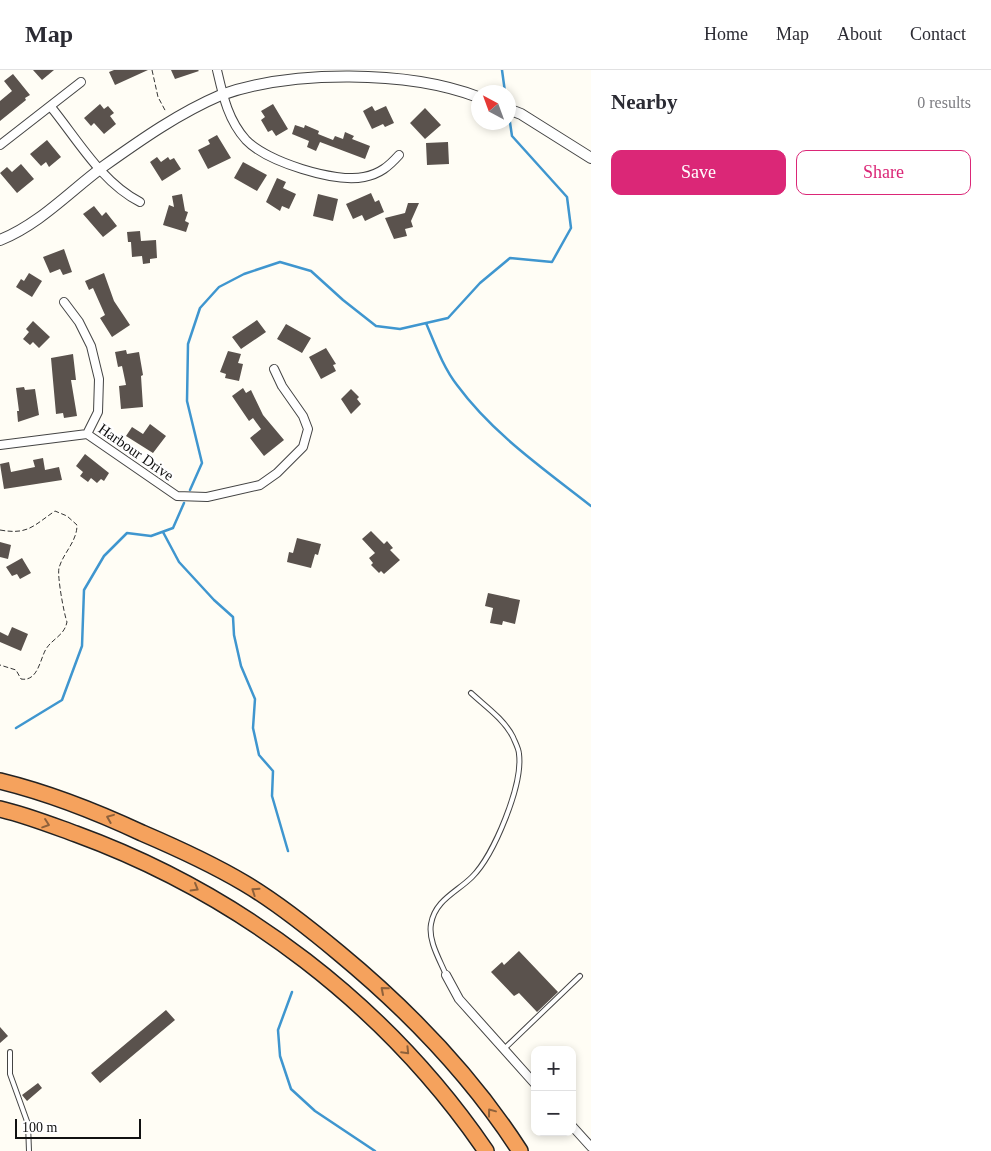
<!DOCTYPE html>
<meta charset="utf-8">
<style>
:root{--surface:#fff;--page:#f7f7f7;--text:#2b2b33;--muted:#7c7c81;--line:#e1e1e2;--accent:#db2777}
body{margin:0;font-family:"Times New Roman",serif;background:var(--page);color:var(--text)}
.controls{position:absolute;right:15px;bottom:15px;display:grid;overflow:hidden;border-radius:10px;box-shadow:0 2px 8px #0003}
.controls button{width:45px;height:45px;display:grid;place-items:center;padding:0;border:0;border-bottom:1px solid var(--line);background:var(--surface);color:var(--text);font:25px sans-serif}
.compass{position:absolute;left:471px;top:15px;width:45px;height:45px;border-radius:50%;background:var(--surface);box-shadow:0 2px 8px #0003;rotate:319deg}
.scale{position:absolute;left:15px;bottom:12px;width:126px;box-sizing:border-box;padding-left:5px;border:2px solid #111;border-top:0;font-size:14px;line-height:18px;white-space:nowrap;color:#111;-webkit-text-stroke:4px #fff;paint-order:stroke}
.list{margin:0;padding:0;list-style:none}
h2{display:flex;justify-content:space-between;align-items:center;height:65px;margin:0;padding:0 20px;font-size:21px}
h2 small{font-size:16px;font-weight:400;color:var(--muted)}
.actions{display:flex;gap:10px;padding:15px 20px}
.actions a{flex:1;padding:11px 0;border:1px solid var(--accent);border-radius:10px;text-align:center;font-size:18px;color:var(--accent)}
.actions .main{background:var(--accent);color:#fff}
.map{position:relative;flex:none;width:591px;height:1081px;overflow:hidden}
header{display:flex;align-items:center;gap:30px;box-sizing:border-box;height:70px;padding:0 25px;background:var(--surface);border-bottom:1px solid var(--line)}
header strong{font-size:24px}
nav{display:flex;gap:28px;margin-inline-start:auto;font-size:18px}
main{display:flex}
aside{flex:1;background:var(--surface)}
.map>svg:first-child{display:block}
</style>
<header>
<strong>Map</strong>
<nav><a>Home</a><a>Map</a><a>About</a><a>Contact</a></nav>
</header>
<main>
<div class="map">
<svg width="591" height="1081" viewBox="0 0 591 1081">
<rect width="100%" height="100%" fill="#fffdf5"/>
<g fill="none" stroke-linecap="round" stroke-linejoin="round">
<path stroke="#3f96cf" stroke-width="2.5" d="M502,0L505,22
M426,253C435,274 443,297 457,315C493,364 544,399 591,436
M190,420L202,393L187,331L188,274L200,238L219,217L244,204L280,192L311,201L343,230L376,256L400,259L448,248L480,213L510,188L552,192L571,158L567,127L512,66L509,46
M163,462L179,492L214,530L233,547L234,565L241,596L255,629L253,658L259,685L273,701L272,726L288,781
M16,658L62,630L82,576L84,520L104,486L127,463L151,466L173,458L184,433
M292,922L278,960L280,986L291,1019L315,1041L375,1081"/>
</g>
<path fill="#5a524d" d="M33,0H54L42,10Z
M114,0H148L115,15L109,2Z
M171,0H198L199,1L175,9Z
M13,4L30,25L25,28L26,30L0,51V31L12,21L4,11Z
M100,34L104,39L108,36L114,43L110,46L116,54L104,64L94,53L91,56L84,48Z
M273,34L288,59L276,66L272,60L268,62L261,50L265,47L261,41Z
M372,36L375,41L386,36L394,53L385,57L383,54L372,59L363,41Z
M425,38L441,55L425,69L410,53Z
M295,55L304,58L305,55L319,61L318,64L333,70L335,66L343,69L345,62L354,66L352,69L370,76L365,89L320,72L316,81L307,77L309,71L292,64Z
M217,65L231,88L208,99L198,80L210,74L208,70Z
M47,70L61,87L49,97L46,92L41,96L30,84Z
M448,72L449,94L427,95L426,73Z
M157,87L161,92L168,87L170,90L174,88L181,99L162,111L150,92Z
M243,92L267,105L257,121L234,108Z
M21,94L34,109L17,123L0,103L7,97L12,102Z
M277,108L286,112L283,118L296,124L289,139L282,136L280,141L266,132Z
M371,123L375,132L379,130L384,142L365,151L362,145L353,149L346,134Z
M182,124L185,141L188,142L185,151L189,153L186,162L163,155L169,135L174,137L172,126Z
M318,124L338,129L333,151L313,146Z
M408,133H419L411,151L413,157L405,159L407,166L394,169L385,148L405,143Z
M94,136L102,146L106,142L117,156L103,167L83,144Z
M140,161L141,171L156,170L157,188L150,189V193L143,194L142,186L132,187L131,172H128L127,162Z
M64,179L72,202L63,205L60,199L50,203L43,187Z
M29,203L42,211L32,227L16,217L21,209L24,211Z
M104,203L114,231L130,255L112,267L100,248L105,245L93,218L89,220L85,211Z
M257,250L266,262L241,279L232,267Z
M33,251L50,267L39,278L33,272L30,275L23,269L29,262L26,259Z
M286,254L311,268L302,283L277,269Z
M326,278L336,294L333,295L336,301L321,309L309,287Z
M126,280L127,284L139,282L143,305L141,306L143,337L121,339L119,316L126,315L122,296L118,297L115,282Z
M228,281L241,284L238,293L243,294L239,311L225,308L226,304L220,302Z
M73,284L76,310H71L77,346L64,348L63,343L56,344L51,288Z
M24,317L25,320L35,319L39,345L18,352L17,341H19L16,318Z
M243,318L246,323L251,320L263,345L284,370L264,386L250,368L261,359L253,348L249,351L232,326Z
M351,319L359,327L357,329L361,334L351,344L341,329Z
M150,354L166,366L153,383L126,366L132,357L143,364Z
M85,384L109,403L104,411L101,409L97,413L91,408L88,412L80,406L83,402L76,396Z
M43,388L45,400L59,397L62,410L4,419L0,394L9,392L11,402L35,397L33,390Z
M371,461L384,474L387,471L393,478L390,480L400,490L384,504L381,501L379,503L371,495L373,493L369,488L375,483L362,469Z
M297,468L321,474L318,485L315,484L311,498L287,492L289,482L293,483Z
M0,472L11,475L8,489L0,487Z
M22,488L31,503L20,509L17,504L12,506L6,497Z
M488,523L520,530L515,554L503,551L502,555L490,553L493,538L485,536Z
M12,557L28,564L21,581L0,572V562L8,566Z
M519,881L558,922L537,942L519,923L514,926L491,902L502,892L504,895Z
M166,940L175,950L100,1013L91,1003Z
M0,957L8,966L0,973Z
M38,1013L42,1018L27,1031L22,1025Z"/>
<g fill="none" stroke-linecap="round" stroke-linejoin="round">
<g stroke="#444" stroke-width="6">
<path id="service" d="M446,905C440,890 428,871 431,854C435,830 457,822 472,807C494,785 523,715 519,684C519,679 515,672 513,667C504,649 485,636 471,623
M504,979L580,906
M10,982V1004L28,1054L29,1081"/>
</g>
<g stroke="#444" stroke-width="10">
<path id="minor" d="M217,0C223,26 228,50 246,70C267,92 335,113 364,107C380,104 389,96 399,85
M51,37C77,69 102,113 140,132
M0,75L81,12
M64,232L79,252L91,276L99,309L98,342L87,364
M0,375L87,364L177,426L207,427L260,415L277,403L303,377L308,359L303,346L282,316L274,299
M446,905L459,929L535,1014
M572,1056L591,1077"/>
</g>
<g stroke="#444" stroke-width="12">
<path id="tertiary" d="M508,39L521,44L591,88
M0,170C40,154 70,121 104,96C142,69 179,43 221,25C292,0 407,0 478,27"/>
</g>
<g stroke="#222" stroke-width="18">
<path id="motorway" d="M0,711C49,723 97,742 142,763C177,778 212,794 244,813C278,833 309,858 339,883C408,940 471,1005 520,1081
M0,739C26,745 51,755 76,764C240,824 387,936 486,1081"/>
</g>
<path stroke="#333" stroke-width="1" stroke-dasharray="5 2.5" stroke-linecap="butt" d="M152,0L158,27L166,42
M0,460C28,465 33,456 55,441L67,446L77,455C77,472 63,483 59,498C57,506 64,544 67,552C64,566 53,568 46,579C40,589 38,612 21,609L16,600L0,595"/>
<use href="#service" stroke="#fff" stroke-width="4"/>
<use href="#minor" stroke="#fff" stroke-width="8"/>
<use href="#tertiary" stroke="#fff" stroke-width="10"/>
<use href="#motorway" stroke="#f5a25d" stroke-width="15"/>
</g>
<defs><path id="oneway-chevron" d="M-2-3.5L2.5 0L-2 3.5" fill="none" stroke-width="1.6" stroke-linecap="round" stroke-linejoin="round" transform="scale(1.25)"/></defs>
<g stroke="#8e613b">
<use href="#oneway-chevron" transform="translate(110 748) rotate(-158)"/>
<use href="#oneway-chevron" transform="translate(46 754) rotate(19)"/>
<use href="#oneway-chevron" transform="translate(195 818) rotate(30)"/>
<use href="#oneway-chevron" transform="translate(255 821) rotate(-146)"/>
<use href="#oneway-chevron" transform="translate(384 920) rotate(-139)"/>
<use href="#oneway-chevron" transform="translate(406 981) rotate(46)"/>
<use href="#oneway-chevron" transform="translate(491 1042) rotate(-127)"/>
</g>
<g text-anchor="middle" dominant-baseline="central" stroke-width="5" stroke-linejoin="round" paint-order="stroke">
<g font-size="15" fill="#111" stroke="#fff">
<text transform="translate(136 382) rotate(35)">Harbour Drive</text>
</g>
</g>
</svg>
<div class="controls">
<button>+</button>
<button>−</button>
</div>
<svg class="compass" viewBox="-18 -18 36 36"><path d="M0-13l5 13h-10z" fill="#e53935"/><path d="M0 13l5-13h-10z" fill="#7c7c81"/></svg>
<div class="scale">100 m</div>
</div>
<aside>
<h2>Nearby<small>0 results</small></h2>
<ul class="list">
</ul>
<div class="actions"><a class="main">Save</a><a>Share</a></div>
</aside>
</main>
